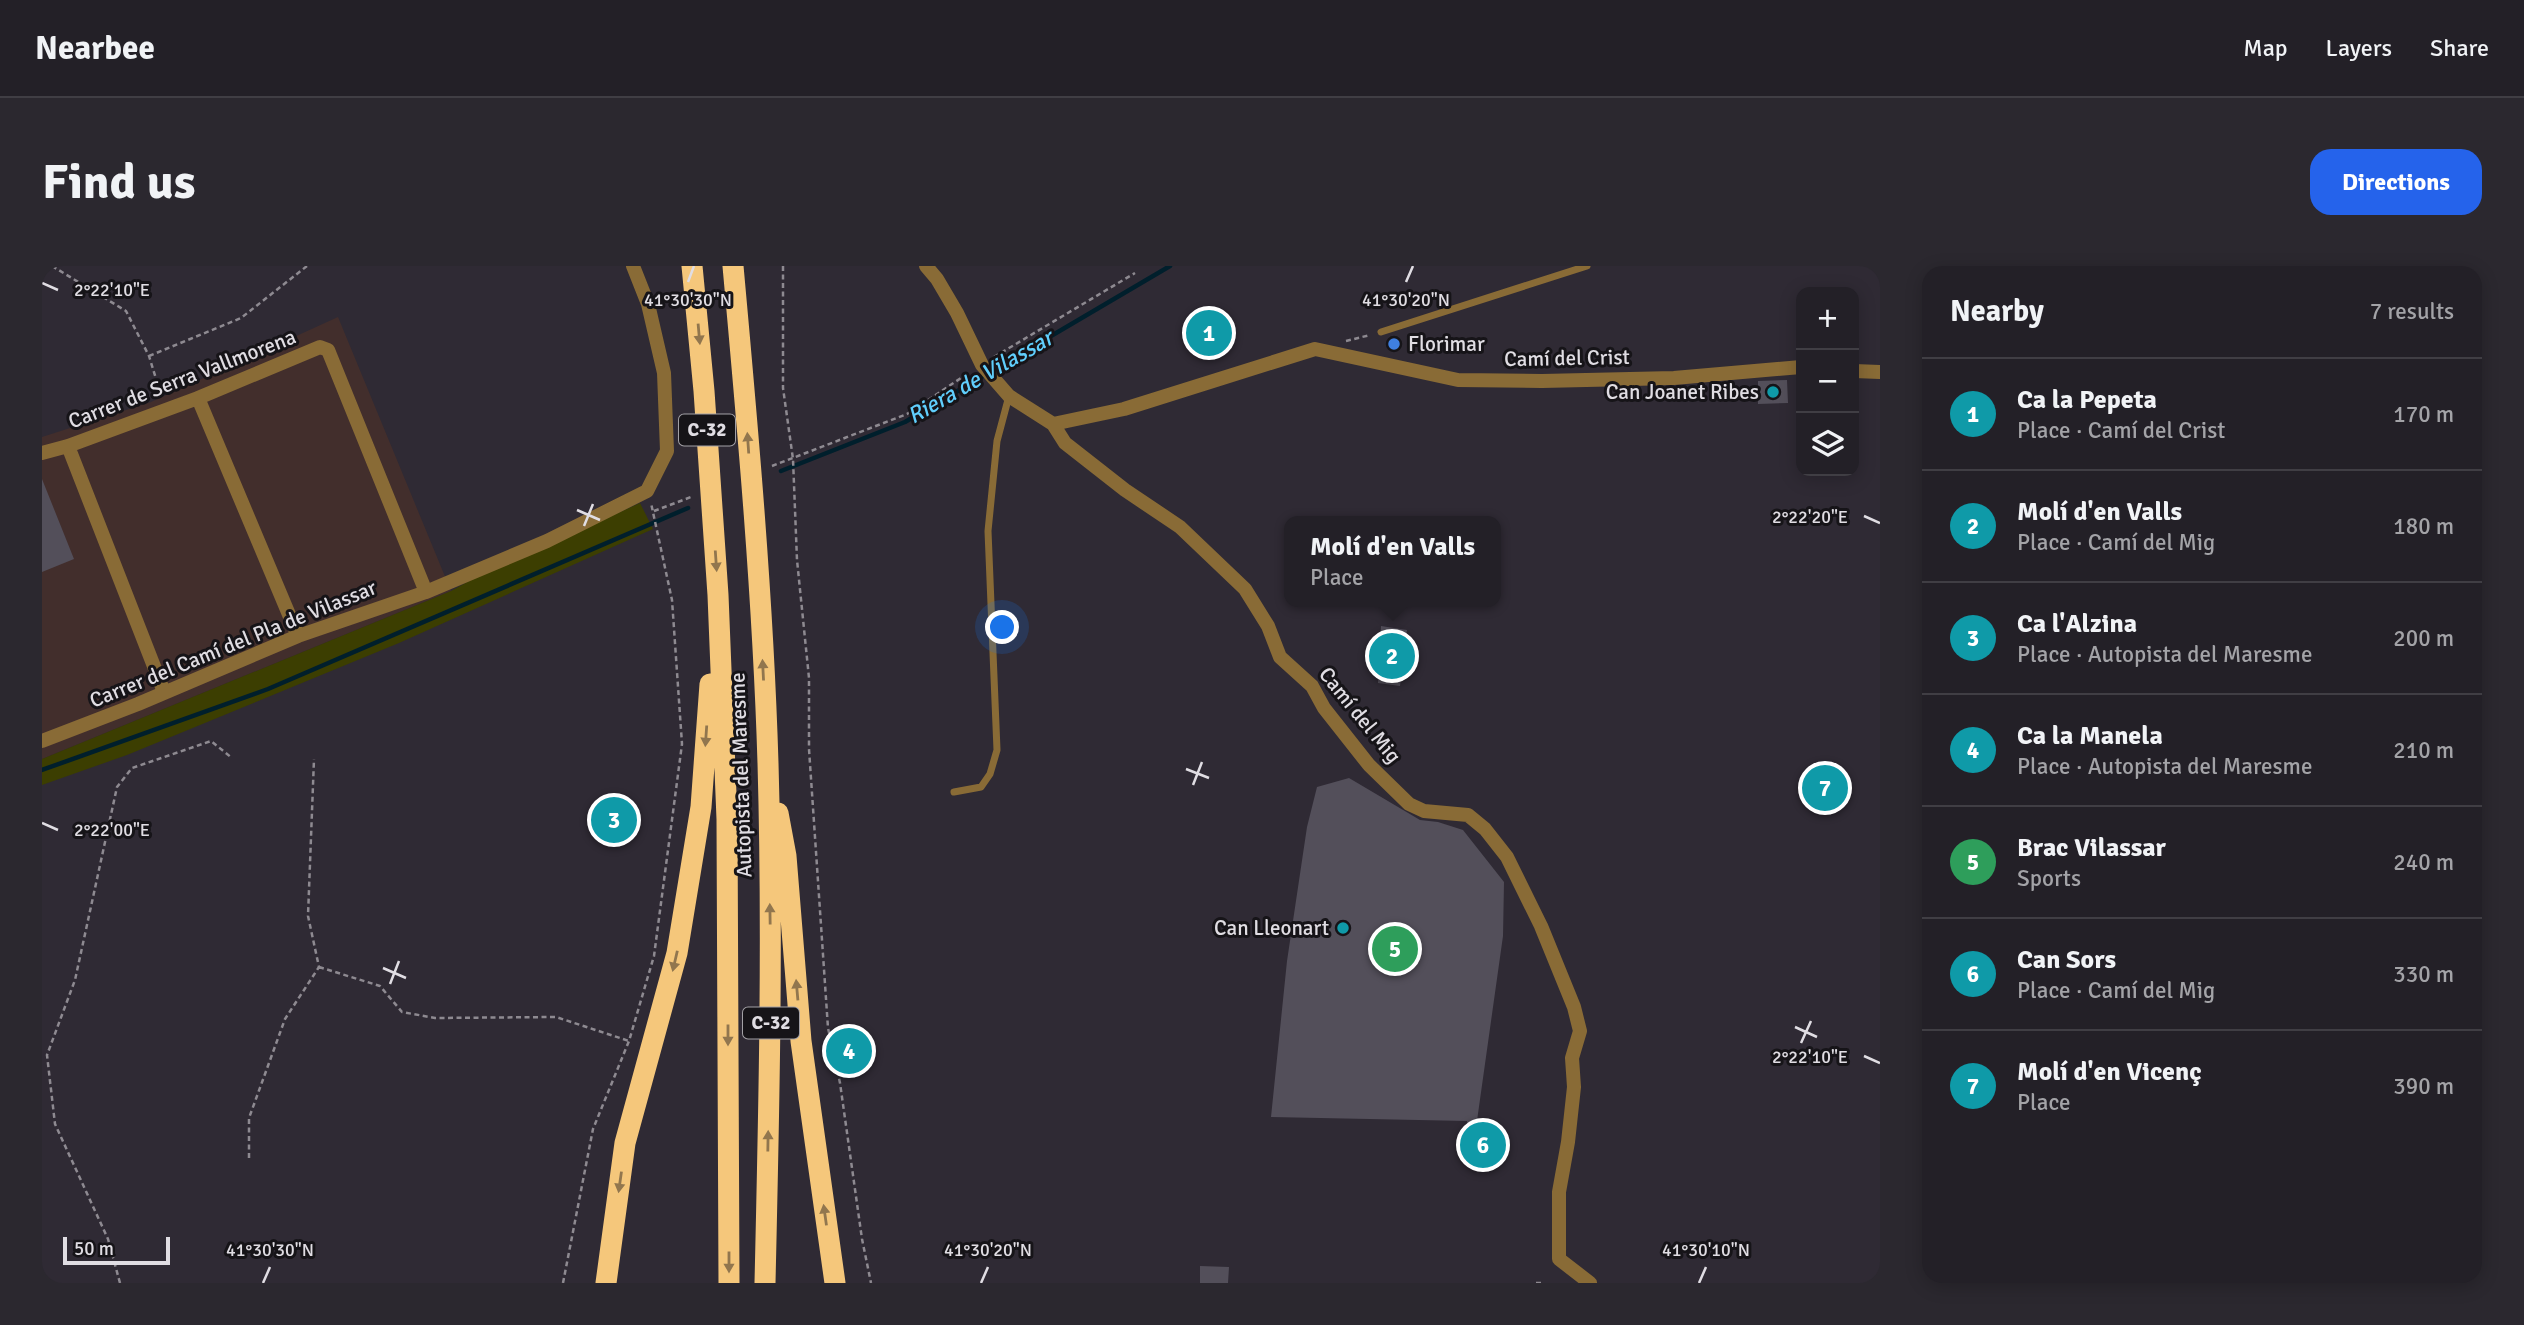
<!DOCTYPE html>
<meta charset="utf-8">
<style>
:root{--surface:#232027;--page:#2b282f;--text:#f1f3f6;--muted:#a3a3a7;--line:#403e44;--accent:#2563eb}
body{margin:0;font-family:Signika,sans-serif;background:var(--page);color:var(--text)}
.controls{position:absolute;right:21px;top:21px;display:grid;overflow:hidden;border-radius:14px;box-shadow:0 4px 18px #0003}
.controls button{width:63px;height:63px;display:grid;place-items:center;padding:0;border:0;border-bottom:2px solid var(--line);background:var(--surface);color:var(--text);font:35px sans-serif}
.scale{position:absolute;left:21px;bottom:18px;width:107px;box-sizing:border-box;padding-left:7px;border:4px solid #e0dde3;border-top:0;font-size:19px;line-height:24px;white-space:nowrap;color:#e0dde3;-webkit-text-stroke:5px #161418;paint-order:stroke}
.you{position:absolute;left:961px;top:362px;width:24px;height:24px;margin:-18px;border:5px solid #fff;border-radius:50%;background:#1a73e8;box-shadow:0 0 0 10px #1a73e833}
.badge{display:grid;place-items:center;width:46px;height:46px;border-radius:50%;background:var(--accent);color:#fff;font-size:23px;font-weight:700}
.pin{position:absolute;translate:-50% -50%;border:4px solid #fff;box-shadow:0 2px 7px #0006}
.popup{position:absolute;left:1242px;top:250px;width:217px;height:91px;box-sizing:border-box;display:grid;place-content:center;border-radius:14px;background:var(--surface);filter:drop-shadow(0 2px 5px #0005);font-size:23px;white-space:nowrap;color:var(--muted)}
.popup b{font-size:26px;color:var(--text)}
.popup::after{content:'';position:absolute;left:50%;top:100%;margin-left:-14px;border:14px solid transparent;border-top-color:var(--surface)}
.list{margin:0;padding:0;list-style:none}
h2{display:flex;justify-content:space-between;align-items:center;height:91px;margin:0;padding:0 28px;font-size:30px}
h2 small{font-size:23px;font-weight:400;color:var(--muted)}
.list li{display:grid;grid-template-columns:46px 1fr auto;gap:21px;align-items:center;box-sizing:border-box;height:112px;padding:0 28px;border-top:2px solid var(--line)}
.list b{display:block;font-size:26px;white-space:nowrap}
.list p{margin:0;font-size:23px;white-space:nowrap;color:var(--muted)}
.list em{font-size:23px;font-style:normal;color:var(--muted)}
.icon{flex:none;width:38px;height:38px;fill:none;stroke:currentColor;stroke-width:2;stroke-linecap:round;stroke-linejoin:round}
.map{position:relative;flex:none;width:1838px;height:1017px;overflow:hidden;border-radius:21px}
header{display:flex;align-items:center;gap:42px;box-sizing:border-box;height:98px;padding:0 35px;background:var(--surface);border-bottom:2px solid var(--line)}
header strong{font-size:33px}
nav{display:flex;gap:38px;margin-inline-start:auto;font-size:24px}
.intro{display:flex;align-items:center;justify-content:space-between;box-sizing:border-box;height:168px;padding:0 42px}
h1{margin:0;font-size:49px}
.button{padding:18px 32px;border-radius:21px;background:var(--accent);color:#fff;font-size:24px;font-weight:700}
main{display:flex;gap:42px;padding:0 42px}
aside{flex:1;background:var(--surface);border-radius:21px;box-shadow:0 4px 18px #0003}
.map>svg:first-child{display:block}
</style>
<header>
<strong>Nearbee</strong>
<nav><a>Map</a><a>Layers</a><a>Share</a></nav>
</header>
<div class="intro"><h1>Find us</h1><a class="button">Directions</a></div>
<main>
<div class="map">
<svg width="1838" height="1017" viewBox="0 0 1838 1017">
<rect width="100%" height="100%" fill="#2f2a34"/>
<path fill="#422e2c" d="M296,51L409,325L0,493V171L109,136Z"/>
<path fill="#3c3e01" d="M598,237L611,263L357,377L85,489L0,519V493L409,325L438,309Z"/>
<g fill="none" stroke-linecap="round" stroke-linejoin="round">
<path stroke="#001f2c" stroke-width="4.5" d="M739,205L863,156L1128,0
M0,504L226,423L646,242"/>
</g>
<path fill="#534f5a" d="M1172,51L1184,69L1162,83L1150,66Z
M1745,114L1746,137L1716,138V115Z
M0,213L32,293L0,306Z
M1339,360L1365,364L1358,420L1336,417Z
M1795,504L1798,536L1772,538L1768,508Z
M1307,512L1378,554L1396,556L1421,564L1462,616L1461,670L1433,869H1456V895L1444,896L1443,888H1426L1425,855L1229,851L1245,695L1265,561L1275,521Z
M581,531L586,575L562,577L558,533Z
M799,778H815V803L802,804L798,792Z
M1158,1000L1187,1001L1186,1017H1158Z"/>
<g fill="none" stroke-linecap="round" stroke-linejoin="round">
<path stroke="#8e8a91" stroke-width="2.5" stroke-dasharray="5 3.5" stroke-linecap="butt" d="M10,0L84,45L107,90L119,129
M741,0V122L751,193L755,294L767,412V483L786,762L798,817L820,973L829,1017
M1304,75L1328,69
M107,90L199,52L265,0
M952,91L1093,7
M730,200L865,148L928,106
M612,245L649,231
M277,701L338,720L360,746L393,752L514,751L587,775
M207,892V852L243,753L277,701L266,650L272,493
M78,1017L66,973L13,858L5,789L33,714L75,521L90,502L169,475L190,492
M521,1017L551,863L587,775L612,690L640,478L630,334L609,237
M1494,1017H1502"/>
<path stroke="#896b36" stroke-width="7" d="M1339,66L1545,0
M912,526L939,521L948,508L955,484L946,265L955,175L967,130"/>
<path stroke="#896b36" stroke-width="14" d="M884,0L895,13L915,47L940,99L967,130L1011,158L1023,177L1083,224L1138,261L1203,323L1226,360L1238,391L1270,420L1282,442L1327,499L1367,538L1382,545L1426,549L1443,563L1465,591L1499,660L1532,741L1538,765L1530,792L1532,821L1526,876L1517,926V993L1548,1017
M1812,105L1838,106
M156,132L256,370
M1011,158L1082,143L1273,83L1416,114L1500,115L1632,112L1759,101
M26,180L122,426
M0,187L26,180L156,132L278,81L286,84L384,326
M0,475L96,438L256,370L384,326L505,275L605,225L625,185L622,107L606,38L591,0"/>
<path stroke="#f5c77b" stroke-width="21" d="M650,0L662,125L676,329L685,553L687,1017
M691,0C706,165 721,332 726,497C731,671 727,844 723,1017
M736,547L744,590L759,775L793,1017
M564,1017L583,877L635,687L659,541L668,418"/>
</g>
<defs><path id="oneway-solid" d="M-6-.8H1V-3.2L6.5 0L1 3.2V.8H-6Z" transform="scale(1.75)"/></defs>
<g fill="#91764e">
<use href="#oneway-solid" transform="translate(657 68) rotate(85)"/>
<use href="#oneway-solid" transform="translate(706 177) rotate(-94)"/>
<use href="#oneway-solid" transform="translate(674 295) rotate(86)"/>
<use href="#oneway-solid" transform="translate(721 404) rotate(-93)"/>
<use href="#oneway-solid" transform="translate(664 470) rotate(94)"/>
<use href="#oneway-solid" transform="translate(728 648) rotate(-91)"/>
<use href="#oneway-solid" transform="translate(633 695) rotate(103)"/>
<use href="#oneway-solid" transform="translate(755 724) rotate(-95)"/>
<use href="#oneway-solid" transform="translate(686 769) rotate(90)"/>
<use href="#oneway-solid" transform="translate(726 875) rotate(-89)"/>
<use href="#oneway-solid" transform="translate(578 916) rotate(98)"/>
<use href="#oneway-solid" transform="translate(783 949) rotate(-98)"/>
<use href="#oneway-solid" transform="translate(687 996) rotate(90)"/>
</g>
<path fill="none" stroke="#e0dde3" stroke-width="2.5" d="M646,16L652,0M1364,16L1371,0M0,17L16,24M535,244L558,254M1822,250L1838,257M542,260L551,238M1144,503L1167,512M1151,519L1160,496M0,557L16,564M341,702L364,712M348,718L357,695M1753,761L1775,771M1759,777L1769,755M1822,790L1838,797M221,1017L228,1001M939,1017L946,1001M1657,1017L1664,1001"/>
<circle fill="#3f7fe0" stroke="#161418" stroke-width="2.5" cx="1352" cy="78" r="7"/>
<g fill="#0f9aa8" stroke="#161418" stroke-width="2.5">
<circle cx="1731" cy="126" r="7"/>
<circle cx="1301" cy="662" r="7"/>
</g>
<g text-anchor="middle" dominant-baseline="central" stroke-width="6" stroke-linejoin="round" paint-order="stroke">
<g fill="#161418" stroke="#a3a1a6" stroke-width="2">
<rect x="637" y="148.5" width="56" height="31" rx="5"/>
<rect x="701" y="741.5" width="56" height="31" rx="5"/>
</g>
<g font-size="19" font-weight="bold" fill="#e0dde3">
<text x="665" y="164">C-32</text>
<text x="729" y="757">C-32</text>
</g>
<g font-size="21" fill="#e0dde3" stroke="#161418" text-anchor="end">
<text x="1366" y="78" text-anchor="start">Florimar</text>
<text x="1717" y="126">Can Joanet Ribes</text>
<text x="1287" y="662">Can Lleonart</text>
</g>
<g font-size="21" fill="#e0dde3" stroke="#161418">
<text transform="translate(1525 92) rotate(-1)">Camí del Crist</text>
<text transform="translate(140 113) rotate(-21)">Carrer de Serra Vallmorena</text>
<text transform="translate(191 378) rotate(-22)">Carrer del Camí del Pla de Vilassar</text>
<text transform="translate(1318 449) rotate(51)">Camí del Mig</text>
<text transform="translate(699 509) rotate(-92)">Autopista del Maresme</text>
</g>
<g font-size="23" font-style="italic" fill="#60cffd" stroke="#161418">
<text transform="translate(938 111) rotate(-30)">Riera de Vilassar</text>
</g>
</g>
<g font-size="18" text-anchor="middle" fill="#e0dde3" stroke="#161418" stroke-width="6" stroke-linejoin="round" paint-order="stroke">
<text x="70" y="30">2°22'10"E</text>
<text x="646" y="40">41°30'30"N</text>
<text x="1364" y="40">41°30'20"N</text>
<text x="1768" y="257">2°22'20"E</text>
<text x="70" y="570">2°22'00"E</text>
<text x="1768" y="797">2°22'10"E</text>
<text x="228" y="990">41°30'30"N</text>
<text x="946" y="990">41°30'20"N</text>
<text x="1664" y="990">41°30'10"N</text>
</g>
</svg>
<div class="controls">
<button>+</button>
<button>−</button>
<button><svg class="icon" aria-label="layers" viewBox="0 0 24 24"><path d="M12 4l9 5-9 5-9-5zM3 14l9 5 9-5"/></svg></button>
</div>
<div class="scale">50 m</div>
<div class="you"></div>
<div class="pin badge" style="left:1167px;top:67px;background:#0f9aa8">1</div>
<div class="pin badge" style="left:1350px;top:390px;background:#0f9aa8">2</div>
<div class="popup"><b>Molí d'en Valls</b>Place</div>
<div class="pin badge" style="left:572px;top:554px;background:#0f9aa8">3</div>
<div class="pin badge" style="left:807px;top:785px;background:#0f9aa8">4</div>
<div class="pin badge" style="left:1353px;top:683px;background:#2e9e5b">5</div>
<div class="pin badge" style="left:1441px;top:879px;background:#0f9aa8">6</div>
<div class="pin badge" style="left:1783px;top:522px;background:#0f9aa8">7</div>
</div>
<aside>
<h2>Nearby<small>7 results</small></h2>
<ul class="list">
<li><span class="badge" style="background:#0f9aa8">1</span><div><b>Ca la Pepeta</b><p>Place · Camí del Crist</p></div><em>170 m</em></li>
<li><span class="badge" style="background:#0f9aa8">2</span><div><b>Molí d'en Valls</b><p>Place · Camí del Mig</p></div><em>180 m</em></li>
<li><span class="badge" style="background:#0f9aa8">3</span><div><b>Ca l'Alzina</b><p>Place · Autopista del Maresme</p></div><em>200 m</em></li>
<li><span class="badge" style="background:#0f9aa8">4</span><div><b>Ca la Manela</b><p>Place · Autopista del Maresme</p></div><em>210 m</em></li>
<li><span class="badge" style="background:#2e9e5b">5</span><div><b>Brac Vilassar</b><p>Sports</p></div><em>240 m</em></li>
<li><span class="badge" style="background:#0f9aa8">6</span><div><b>Can Sors</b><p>Place · Camí del Mig</p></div><em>330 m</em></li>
<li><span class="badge" style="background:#0f9aa8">7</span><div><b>Molí d'en Vicenç</b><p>Place</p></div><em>390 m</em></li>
</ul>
</aside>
</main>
